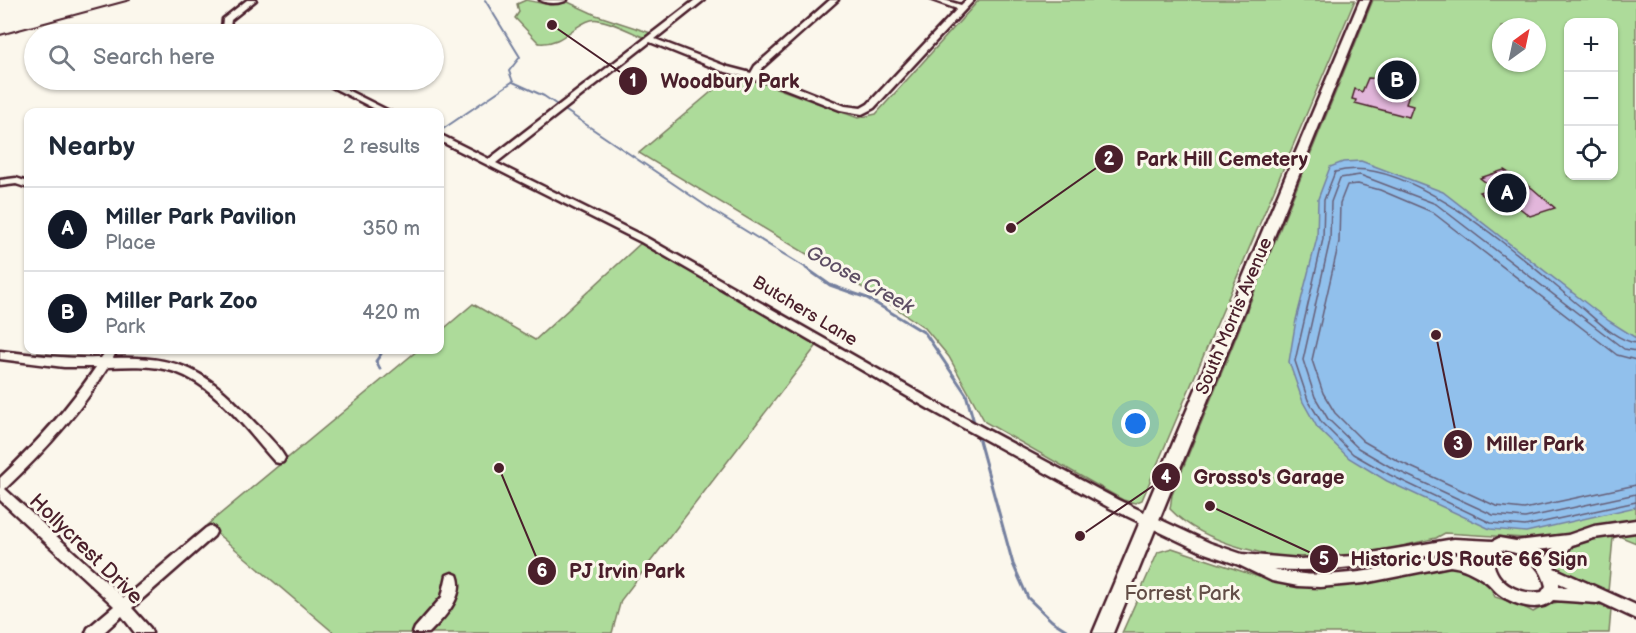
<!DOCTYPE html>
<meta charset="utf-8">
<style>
:root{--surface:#fff;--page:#f6f6f7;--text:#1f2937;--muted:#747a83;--line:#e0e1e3;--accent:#111827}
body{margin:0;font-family:"Balsamiq Sans",sans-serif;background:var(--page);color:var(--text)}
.controls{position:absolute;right:18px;top:18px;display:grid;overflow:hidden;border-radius:12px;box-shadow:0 2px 4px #0004}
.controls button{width:54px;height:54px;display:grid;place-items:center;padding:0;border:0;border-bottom:2px solid var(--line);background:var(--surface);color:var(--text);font:30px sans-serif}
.compass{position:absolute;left:1492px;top:18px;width:54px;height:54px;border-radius:50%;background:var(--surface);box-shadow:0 2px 4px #0004;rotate:33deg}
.you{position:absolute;left:1136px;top:424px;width:21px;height:21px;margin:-15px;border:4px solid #fff;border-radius:50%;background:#1a73e8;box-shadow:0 0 0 9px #1a73e833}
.badge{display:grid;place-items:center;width:39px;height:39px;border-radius:50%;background:var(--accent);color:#fff;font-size:20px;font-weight:700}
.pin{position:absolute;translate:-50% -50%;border:3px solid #fff;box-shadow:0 2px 6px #0006}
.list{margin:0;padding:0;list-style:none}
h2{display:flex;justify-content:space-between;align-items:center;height:78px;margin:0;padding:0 24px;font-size:26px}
h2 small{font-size:20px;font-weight:400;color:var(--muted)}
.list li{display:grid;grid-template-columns:39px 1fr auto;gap:18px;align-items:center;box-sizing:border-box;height:84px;padding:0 24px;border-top:2px solid var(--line)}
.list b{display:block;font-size:22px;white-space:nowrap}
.list p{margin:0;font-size:20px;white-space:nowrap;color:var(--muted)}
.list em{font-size:20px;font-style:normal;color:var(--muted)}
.icon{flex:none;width:33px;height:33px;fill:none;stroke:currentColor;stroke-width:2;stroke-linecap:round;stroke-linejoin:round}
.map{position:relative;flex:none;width:1636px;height:633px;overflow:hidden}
.search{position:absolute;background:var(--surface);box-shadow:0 2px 4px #0004;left:24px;top:24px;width:420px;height:66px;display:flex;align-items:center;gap:15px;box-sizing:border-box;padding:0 21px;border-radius:33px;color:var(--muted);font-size:22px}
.panel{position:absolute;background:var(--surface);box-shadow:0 2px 4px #0004;left:24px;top:108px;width:420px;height:246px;border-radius:12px}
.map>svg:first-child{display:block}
</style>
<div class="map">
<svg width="1636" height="633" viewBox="0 0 1636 633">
<rect width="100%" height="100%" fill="#fbf7ec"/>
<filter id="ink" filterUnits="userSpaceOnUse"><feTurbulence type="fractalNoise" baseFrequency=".0167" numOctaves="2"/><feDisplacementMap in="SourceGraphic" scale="12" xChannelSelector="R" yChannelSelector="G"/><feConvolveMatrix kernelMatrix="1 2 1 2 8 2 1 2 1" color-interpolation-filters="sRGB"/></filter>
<g filter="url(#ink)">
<path fill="#addb9a" stroke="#7c7d62" stroke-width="1.5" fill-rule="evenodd" d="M526,0L550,5L568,2L596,15L651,33L645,38C635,34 601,16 591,20C571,26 563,45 539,43L515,18L519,12L517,4Z
M979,0H1355L1142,500L1135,503L1123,500L985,422L949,357L925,328L888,303L639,153L730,76L760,82L858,118L876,114Z
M1373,0H1636V543L1619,536L1613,538L1608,592L1564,572L1525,538L1445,533L1436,538C1401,546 1365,557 1328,559C1279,561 1204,545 1170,509L1172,495ZM1568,22H1614V176H1568ZM1501,27H1537V63H1501Z
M641,243L818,344L621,600L612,633H334L207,525L418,350H440V332L473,304L535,340Z
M1172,548L1259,577L1309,585H1356L1457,566L1476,574L1490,587L1495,597L1520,605L1533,612C1559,596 1584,598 1611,610L1609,633H1122L1158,552Z"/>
<path fill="#91c0ec" stroke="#75809f" stroke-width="1.5" d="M1361,161L1443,192L1609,321L1636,338V507L1526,532L1490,529L1387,481L1349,458L1317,427L1303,402L1289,362L1296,320L1317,238L1318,199L1330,167L1343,162Z"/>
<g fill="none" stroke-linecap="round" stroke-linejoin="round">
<path stroke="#665f78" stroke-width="1.5" d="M1636,343C1614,340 1593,316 1576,303C1524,260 1406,150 1335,172L1324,200L1323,239L1295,361L1308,400L1322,423L1353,454L1390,475L1491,523L1525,526L1636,502
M1636,351L1624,349L1436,204L1360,175L1340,178L1331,202L1330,240L1303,360L1315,397L1328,419L1358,448L1394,469L1493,515L1525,518L1636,494
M1636,360L1617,355L1432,212L1380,190L1358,184L1347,185L1340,203L1339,242L1312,360L1323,393L1335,413L1363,441L1398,461L1496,506L1524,509L1636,485"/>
<path stroke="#75809f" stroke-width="2" d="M485,0L520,57L509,71L513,82L544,96L715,212L808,269
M440,131L512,82"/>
<path stroke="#75809f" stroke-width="3" d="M806,268L830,285L867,298L925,333L966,394L975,426
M379,350L381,354L376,361L380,369
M977,433L1013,564L1028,598L1052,621L1071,633"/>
</g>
<path fill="#e2b6db" stroke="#4a1f2b" stroke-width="1.5" d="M1368,78L1382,79L1410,89L1406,104L1413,106L1409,117L1355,103L1356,100L1352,99L1355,89L1362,92Z
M1504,170L1532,188L1555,208L1530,216L1517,206L1503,211L1479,192L1493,188L1480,178Z"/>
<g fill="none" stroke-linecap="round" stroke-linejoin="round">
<g stroke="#4a1f2b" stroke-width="5">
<path id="street" d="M247,0H256L231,20L230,27L238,34H230L222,28L223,19Z
M540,0H567C561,4 546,4 540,0Z
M695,0H704L655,39L728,67L751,73L755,66L830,0H838L761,69L759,75L777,79L845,106L861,108L868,104L957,9L932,0H944L961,5L966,0H974L874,108L862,114L840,110L771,83L722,71L650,42L496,163L647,238L937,403L1118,500L1210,543L1242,554L1300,559L1354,556L1454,539L1493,541L1499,538L1516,541L1568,535L1594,526L1636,520V532L1594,538L1572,545L1554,568L1636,605V619L1600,602L1597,603L1553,600C1540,614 1512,604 1499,594C1494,590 1490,584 1485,581C1475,574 1462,567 1450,566L1364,583L1320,587L1298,586L1272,581L1239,565L1202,552L1110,508L929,409L641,242L440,141V135L443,136L489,159ZM1554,548L1546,557L1537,550ZM1500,550C1523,552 1541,563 1546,586L1542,592C1518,596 1491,581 1493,554ZM1454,551L1481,552L1480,565L1460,555L1450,554C1394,566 1330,584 1273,569C1334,574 1394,561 1454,551ZM1559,583L1570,588L1559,587Z
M318,80H327L391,112H381Z
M16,178L28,182V188L16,184L0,186V180Z
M107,350H117L113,358C182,355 210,373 255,423C265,433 278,445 285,458L283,462L279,463L275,462C247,431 214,383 172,371C152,365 129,366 108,367C80,413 44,452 5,489L124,598L206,528L210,526L214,528L216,532L214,536L132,608L150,628L152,633H135L122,616L103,633H86L88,628L114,606L0,500V478C36,444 68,408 96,367H64L0,359V351C34,355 67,359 101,358Z
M452,573L457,575C466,596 443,619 429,633H413L415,628L442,597L447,575Z"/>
</g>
<g stroke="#4a1f2b" stroke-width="5">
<path id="secondary" d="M1360,0H1370L1113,633H1093Z"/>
</g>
<use href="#street" fill="#fbf7ec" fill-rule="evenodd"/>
<use href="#secondary" fill="#fbf7ec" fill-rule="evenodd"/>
<path stroke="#4a1f2b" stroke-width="2" d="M0,35L130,0"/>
</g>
</g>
<g text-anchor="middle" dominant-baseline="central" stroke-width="6" stroke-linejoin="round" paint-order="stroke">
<g font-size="18" fill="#4a1f2b" stroke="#fbf7ec">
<text transform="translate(805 311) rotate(31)">Butchers Lane</text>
<text transform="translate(1234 316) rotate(-67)">South Morris Avenue</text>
</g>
<g font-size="20" font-style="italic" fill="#5f4f65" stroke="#fbf7ec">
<text transform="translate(860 280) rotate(29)">Goose Creek</text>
</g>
<g font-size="21" fill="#4a1f2b" stroke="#fbf7ec">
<text transform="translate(86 549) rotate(44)">Hollycrest Drive</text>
</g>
<g font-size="21" fill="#634e47" stroke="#fbf7ec">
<text x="1182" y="593">Forrest Park</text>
</g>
</g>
<path fill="none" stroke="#4a1f2b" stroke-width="2" d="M552 25L633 81M1011 228L1109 159M1436 335L1458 444M1080 536L1166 477M1210 506L1324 559M499 468L542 571"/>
<g fill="#4a1f2b" stroke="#fbf7ec" stroke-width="2">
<circle cx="552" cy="25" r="6"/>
<circle cx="1011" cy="228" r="6"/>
<circle cx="1436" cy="335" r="6"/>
<circle cx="1080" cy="536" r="6"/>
<circle cx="1210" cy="506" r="6"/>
<circle cx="499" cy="468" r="6"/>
<circle cx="633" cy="81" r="15"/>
<circle cx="1109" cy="159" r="15"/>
<circle cx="1458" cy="444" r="15"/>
<circle cx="1166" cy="477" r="15"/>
<circle cx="1324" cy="559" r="15"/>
<circle cx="542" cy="571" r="15"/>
</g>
<g font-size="18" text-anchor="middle" font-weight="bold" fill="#fff">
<text x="633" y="87">1</text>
<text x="1109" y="165">2</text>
<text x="1458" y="450">3</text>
<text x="1166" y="483">4</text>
<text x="1324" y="565">5</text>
<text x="542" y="577">6</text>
</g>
<g font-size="20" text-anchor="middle" font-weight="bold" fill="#4a1f2b" stroke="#fbf7ec" stroke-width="6" stroke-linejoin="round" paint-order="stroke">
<text x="730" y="88">Woodbury Park</text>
<text x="1222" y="166">Park Hill Cemetery</text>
<text x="1535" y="451">Miller Park</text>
<text x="1269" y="484">Grosso's Garage</text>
<text x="1469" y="566">Historic US Route 66 Sign</text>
<text x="627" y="578">PJ Irvin Park</text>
</g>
</svg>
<div class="controls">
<button>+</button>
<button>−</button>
<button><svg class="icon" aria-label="locate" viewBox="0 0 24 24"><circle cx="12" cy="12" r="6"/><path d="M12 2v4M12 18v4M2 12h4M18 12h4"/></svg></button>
</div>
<svg class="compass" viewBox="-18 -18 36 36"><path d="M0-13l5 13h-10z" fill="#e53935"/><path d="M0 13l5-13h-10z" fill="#747a83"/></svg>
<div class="you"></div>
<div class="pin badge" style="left:1507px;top:193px">A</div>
<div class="pin badge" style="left:1397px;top:80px">B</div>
<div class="search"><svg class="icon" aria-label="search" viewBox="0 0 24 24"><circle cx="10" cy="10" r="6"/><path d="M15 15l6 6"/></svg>Search here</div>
<section class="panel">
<h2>Nearby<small>2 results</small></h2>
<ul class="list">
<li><span class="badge">A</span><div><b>Miller Park Pavilion</b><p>Place</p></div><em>350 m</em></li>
<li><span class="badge">B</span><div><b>Miller Park Zoo</b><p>Park</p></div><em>420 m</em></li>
</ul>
</section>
</div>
